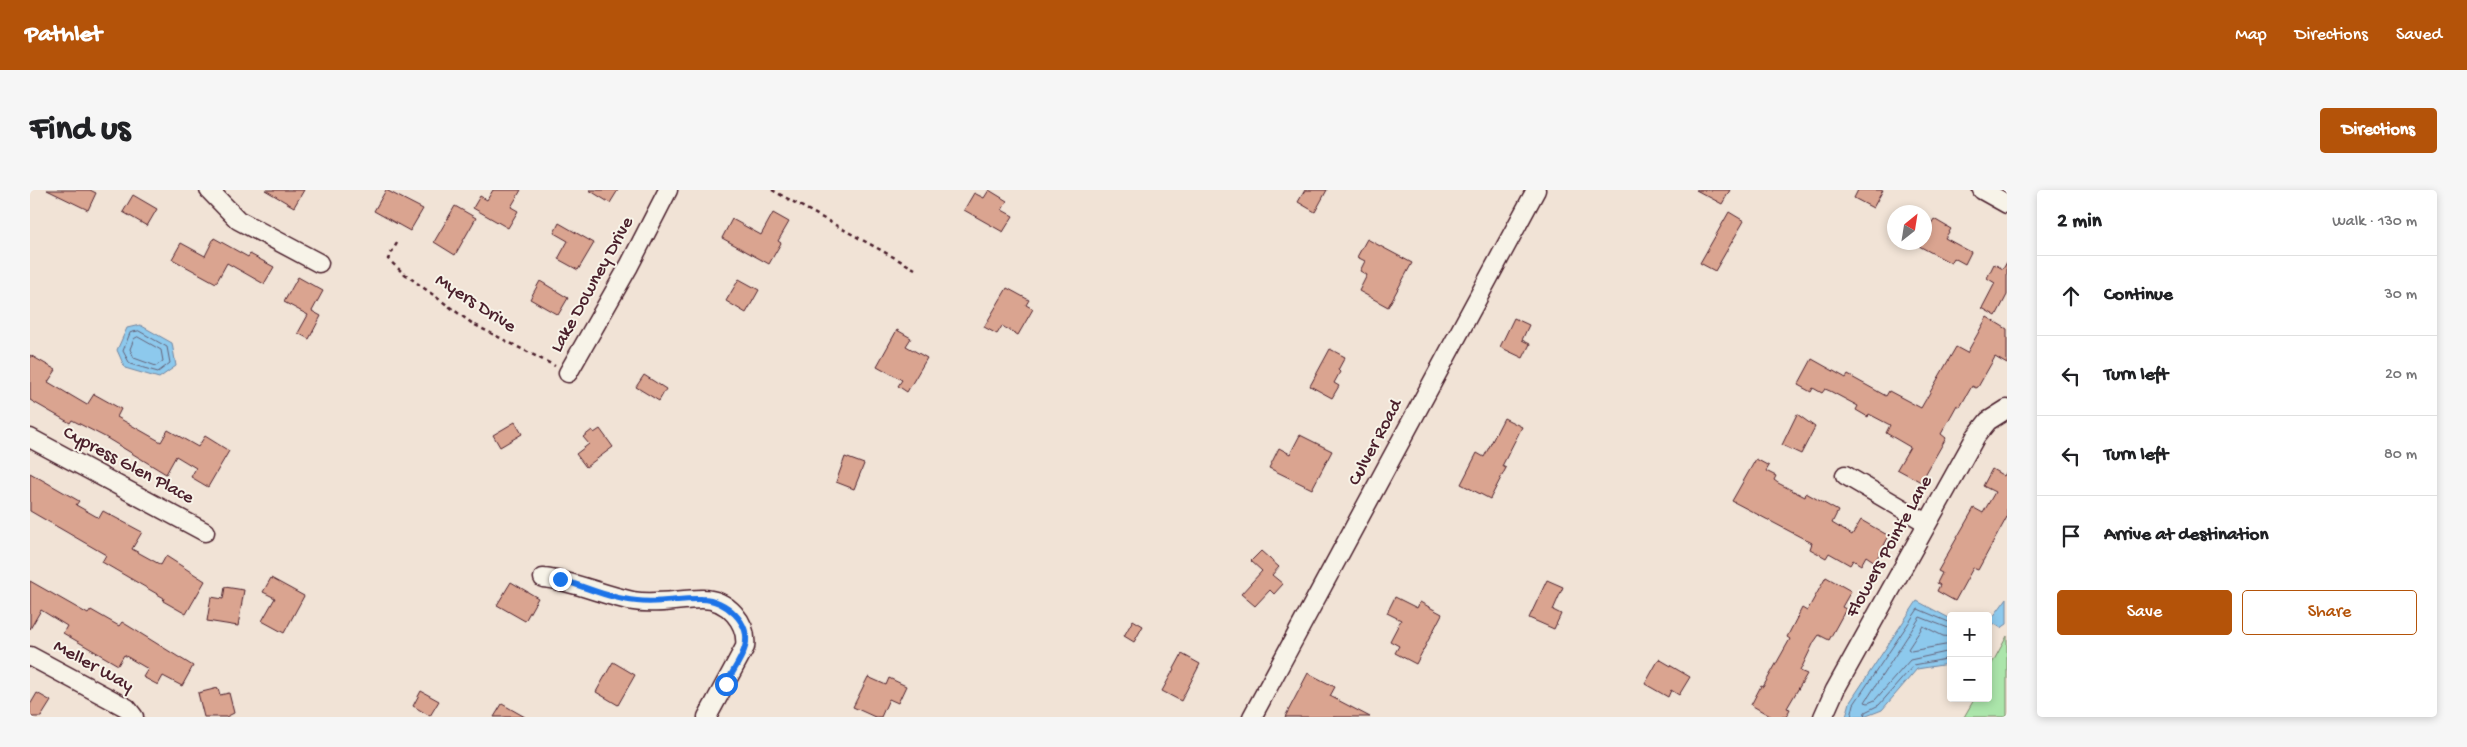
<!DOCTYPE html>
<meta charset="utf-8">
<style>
:root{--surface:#fff;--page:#f6f6f6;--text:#202124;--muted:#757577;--line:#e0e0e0;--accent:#b45309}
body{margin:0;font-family:"Gochi Hand",sans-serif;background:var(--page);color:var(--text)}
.controls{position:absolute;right:15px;bottom:15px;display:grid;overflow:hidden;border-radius:5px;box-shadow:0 2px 8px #0003}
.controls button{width:45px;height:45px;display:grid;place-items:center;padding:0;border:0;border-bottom:1px solid var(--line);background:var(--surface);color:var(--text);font:25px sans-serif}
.compass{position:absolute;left:1857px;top:15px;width:45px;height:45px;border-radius:50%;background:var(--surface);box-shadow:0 2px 8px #0003;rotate:30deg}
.stop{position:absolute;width:15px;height:15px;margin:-11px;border:4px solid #1a73e8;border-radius:50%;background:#fff}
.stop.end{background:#1a73e8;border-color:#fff;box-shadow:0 1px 5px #0008}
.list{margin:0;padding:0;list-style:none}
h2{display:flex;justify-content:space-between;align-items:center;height:65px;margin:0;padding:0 20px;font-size:21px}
h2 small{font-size:16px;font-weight:400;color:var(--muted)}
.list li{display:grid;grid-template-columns:32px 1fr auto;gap:15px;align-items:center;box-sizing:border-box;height:80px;padding:0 20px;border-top:1px solid var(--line)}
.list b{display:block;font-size:19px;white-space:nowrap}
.list em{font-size:16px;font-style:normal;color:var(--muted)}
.actions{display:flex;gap:10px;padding:15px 20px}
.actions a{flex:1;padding:11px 0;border:1px solid var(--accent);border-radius:5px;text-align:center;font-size:18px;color:var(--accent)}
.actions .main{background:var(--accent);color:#fff}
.icon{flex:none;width:28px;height:28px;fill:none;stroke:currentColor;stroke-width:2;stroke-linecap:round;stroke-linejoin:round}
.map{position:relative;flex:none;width:1977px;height:527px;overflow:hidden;border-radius:5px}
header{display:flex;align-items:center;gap:30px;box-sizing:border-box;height:70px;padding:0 25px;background:var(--accent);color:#fff}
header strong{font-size:24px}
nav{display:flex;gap:28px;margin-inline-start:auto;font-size:18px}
.intro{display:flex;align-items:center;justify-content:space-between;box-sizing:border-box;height:120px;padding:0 30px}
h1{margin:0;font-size:35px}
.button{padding:12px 22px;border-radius:5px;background:var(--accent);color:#fff;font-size:18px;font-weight:700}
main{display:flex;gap:30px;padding:0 30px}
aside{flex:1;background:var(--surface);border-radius:5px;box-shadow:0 2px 8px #0003}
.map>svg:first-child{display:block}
</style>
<header>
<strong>Pathlet</strong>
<nav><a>Map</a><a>Directions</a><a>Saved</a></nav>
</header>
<div class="intro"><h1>Find us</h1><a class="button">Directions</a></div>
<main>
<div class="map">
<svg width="1977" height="527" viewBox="0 0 1977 527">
<rect width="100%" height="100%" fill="#f1e3d6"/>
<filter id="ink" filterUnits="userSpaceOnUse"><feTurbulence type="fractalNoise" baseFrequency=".02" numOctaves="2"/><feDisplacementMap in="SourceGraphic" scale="10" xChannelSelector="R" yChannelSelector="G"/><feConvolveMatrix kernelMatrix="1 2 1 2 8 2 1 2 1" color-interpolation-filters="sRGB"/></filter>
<g filter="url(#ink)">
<path fill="#abe5aa" stroke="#7a826a" d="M1977,446V527H1934L1945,508H1958V481Z"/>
<path fill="#8dc9ed" stroke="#72859f" d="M110,135L142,153L146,176L129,188L95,178L87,160L97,138Z
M1977,408V434L1971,438L1960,431Z
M1887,411L1921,429V471L1918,474L1887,479L1852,520L1834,527H1816L1820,512Z"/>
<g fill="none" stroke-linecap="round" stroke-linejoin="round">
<path stroke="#656379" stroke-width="1" d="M109,141L137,157L140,173L128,182L100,174L93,161L100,143Z
M108,147L131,160L133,171L126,176L104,168L100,159L104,149Z
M1921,439L1890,427L1835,512L1838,513L1845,510L1880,470L1921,461
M1921,447L1913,446L1893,436L1878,459L1881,461L1921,454
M1821,527L1824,514L1888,419L1921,433
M1834,527L1835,522L1849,515L1884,475L1921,468"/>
</g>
<path fill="#daa490" stroke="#4a1f2b" d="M17,0H60L66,3L58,20Z
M235,0H274L264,17Z
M356,0L393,19L380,41L344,21Z
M463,0H491L481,17L488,21L478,38L443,18L450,6L457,10Z
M559,0H588L580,13Z
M959,0L977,11L972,20L983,26L973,42L934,20L944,3L954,8Z
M1275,0H1297L1285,22L1268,12Z
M1666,0H1700L1692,14Z
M1828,0H1853L1843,18L1824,8Z
M103,5L127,19L117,36L93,22Z
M425,16L446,28L425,65L404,52Z
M1699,22L1714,31L1685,81L1670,73Z
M743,23L759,32L748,51L751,53L739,74L692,48L702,29L731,45Z
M1904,29L1921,39L1915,48L1941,62L1935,74L1924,68L1921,73L1889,56L1891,52H1894V46Z
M529,33L564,53L548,80L528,69L538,51L524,43Z
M184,48L218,67L220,64L244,77L234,94L197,73L186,93L142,69L151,53L175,66Z
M1337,49L1382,73L1358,117L1329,101L1337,85L1330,81L1335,71L1327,67Z
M1977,72V105L1966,126L1952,118L1965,93L1957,88L1964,74L1973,79Z
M268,87L293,101L282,121L291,126L279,149L268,143L278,125L254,112Z
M709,89L729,100L716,123L696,111Z
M510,91L538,108L528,125L500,109Z
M977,98L999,110L996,115L1003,119L988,145L972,136L967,144L954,137Z
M1957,127L1977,139V174L1965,167L1948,197L1946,198L1942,196L1930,217L1927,215L1911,244L1916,248L1891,292L1867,279L1880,257L1856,243L1860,235L1839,224L1838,227L1826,220L1828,216L1800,201L1795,199L1792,203L1783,198L1781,202L1768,195L1782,169L1816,188L1818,185L1856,206L1859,201L1891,218L1926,157L1937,163Z
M1484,128L1499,135L1492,150L1500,154L1493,168L1470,157Z
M867,140L881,148L876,156L897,168L877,202L868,196L872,190L847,176Z
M1300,159L1315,167L1308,180L1310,182L1304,193L1309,196L1302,208L1280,196Z
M0,165L26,180L18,192L57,215L64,204L91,219L87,227L131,252L138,240L168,257L175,246L199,261L178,297L161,287L166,278L146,266L136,284L75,247L42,230L40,233L0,210Z
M614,185L636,199L629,211L606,197Z
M1767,224L1785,237L1771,264L1752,255Z
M1474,228L1492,237L1472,276L1476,278L1460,309L1431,294L1447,263L1454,267Z
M485,232L492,244L470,257L463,245Z
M570,239L583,257L556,277L546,264L559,254L553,247L562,240L564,243Z
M1270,245L1302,261L1282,299L1239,278L1249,258L1260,264Z
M815,267L834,274L824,299L806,292Z
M1726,269L1739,276L1736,281L1746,286L1744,290L1748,293L1775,307L1776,303L1808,321L1802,333L1822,345L1831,330L1859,346L1845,372L1836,366L1831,375L1823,370L1820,375L1799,363L1796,368L1780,359L1782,353L1702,311Z
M1962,279L1974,286L1977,281V327L1948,380L1943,378L1925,411L1907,401L1910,395L1907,393L1912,383L1908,381L1944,318L1953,323L1965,302L1953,296Z
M0,283L49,311L46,315L69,328L73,321L112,342L102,359L131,375L136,366L175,391L156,424L133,411L134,408L72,372L76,365L0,321Z
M1231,361L1249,377L1242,385L1253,394L1244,404L1240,400L1225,416L1211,404L1232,381L1221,371Z
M1796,387L1821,401L1812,417L1816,419L1799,450L1789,445L1784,452L1770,481L1777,484L1757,518L1760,519L1756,527H1742L1721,515L1731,496L1733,497L1760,449L1757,447L1772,418L1777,421Z
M241,388L274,406L254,443L232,431L245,408L233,402Z
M1517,390L1533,397L1523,420L1531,424L1524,439L1499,428Z
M0,391L58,424L61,420L89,436L92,432L163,476L152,496L133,486L128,495L113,487L118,479L94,465L88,475L33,443L37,436L11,420L0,439Z
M481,392L508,408L495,431L467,415Z
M195,397L214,400L208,436L177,431L181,407L193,409Z
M1365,407L1387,418L1390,412L1412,424L1386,474L1365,463L1369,456L1360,451L1371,430L1357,423Z
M1103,430L1113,436L1104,452L1094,446Z
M1152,464L1170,474L1151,511L1132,501Z
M1629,469L1660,487L1649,505L1641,500L1638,507L1615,494Z
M583,472L605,485L588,515L566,502Z
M1278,483L1305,497L1300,506L1340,527H1255Z
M838,487L856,495L859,488L876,496L868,513L859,509L851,527H845L823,517Z
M188,498L190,505L199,503L204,523L196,527H174L168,503Z
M391,501L409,511L400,526L383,516Z
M7,503L21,511L11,527H0V515Z
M472,514L495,527H464Z"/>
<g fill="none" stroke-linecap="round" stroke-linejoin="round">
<g stroke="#4a1f2b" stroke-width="21">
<path id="minor" d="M179,0L208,30L289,73
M1952,0L1977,14
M538,183L599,76L638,0
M0,248L175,342
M1815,285L1897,333
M513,388C544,391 572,405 603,411C626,415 649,409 672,409C698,409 718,433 715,457L677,527
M0,466L97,518L104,527
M1222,527L1506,0
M1793,527L1805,500L1946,246L1958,231L1977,219"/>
</g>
<path stroke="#4a1f2b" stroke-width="2.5" stroke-dasharray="4 4" stroke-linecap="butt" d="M742,0L885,79
M367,53L358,69L372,82L443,134L525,176"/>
<use href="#minor" stroke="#f7f3e8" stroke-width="18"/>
</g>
</g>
<g fill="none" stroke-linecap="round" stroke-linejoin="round" filter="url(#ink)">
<path stroke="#1a73e8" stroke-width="6" d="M530,389C555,397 581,409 607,411C629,414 650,408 672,409C695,409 722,433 715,457C712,469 702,482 696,494"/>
</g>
<g text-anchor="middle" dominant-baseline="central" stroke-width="4" stroke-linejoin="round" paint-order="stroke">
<g font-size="19" fill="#4a1f2b" stroke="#f7f3e8">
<text transform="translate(563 95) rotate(-61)">Lake Downey Drive</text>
<text transform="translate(445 114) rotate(33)">Myers Drive</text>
<text transform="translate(1346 253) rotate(-62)">Culver Road</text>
<text transform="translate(98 276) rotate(28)">Cypress Glen Place</text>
<text transform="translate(1860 357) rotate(-61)">Flowers Pointe Lane</text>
<text transform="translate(63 477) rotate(29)">Meller Way</text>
</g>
</g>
</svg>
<div class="controls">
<button>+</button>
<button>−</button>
</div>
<svg class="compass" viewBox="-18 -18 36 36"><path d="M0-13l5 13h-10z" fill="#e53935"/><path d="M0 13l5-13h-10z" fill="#757577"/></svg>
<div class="stop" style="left:696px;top:494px"></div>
<div class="stop end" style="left:530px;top:389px"></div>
</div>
<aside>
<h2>2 min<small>Walk · 130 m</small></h2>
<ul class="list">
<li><svg class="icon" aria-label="ahead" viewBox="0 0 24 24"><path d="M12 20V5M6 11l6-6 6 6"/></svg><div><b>Continue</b></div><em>30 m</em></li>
<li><svg class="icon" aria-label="left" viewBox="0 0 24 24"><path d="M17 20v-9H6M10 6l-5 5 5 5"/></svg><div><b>Turn left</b></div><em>20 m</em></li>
<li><svg class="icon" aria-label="left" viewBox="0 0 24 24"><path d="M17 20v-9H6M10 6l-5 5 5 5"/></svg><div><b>Turn left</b></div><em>80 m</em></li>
<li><svg class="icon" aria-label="arrive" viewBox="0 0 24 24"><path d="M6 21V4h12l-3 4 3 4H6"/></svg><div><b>Arrive at destination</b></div></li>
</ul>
<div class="actions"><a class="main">Save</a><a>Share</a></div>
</aside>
</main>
